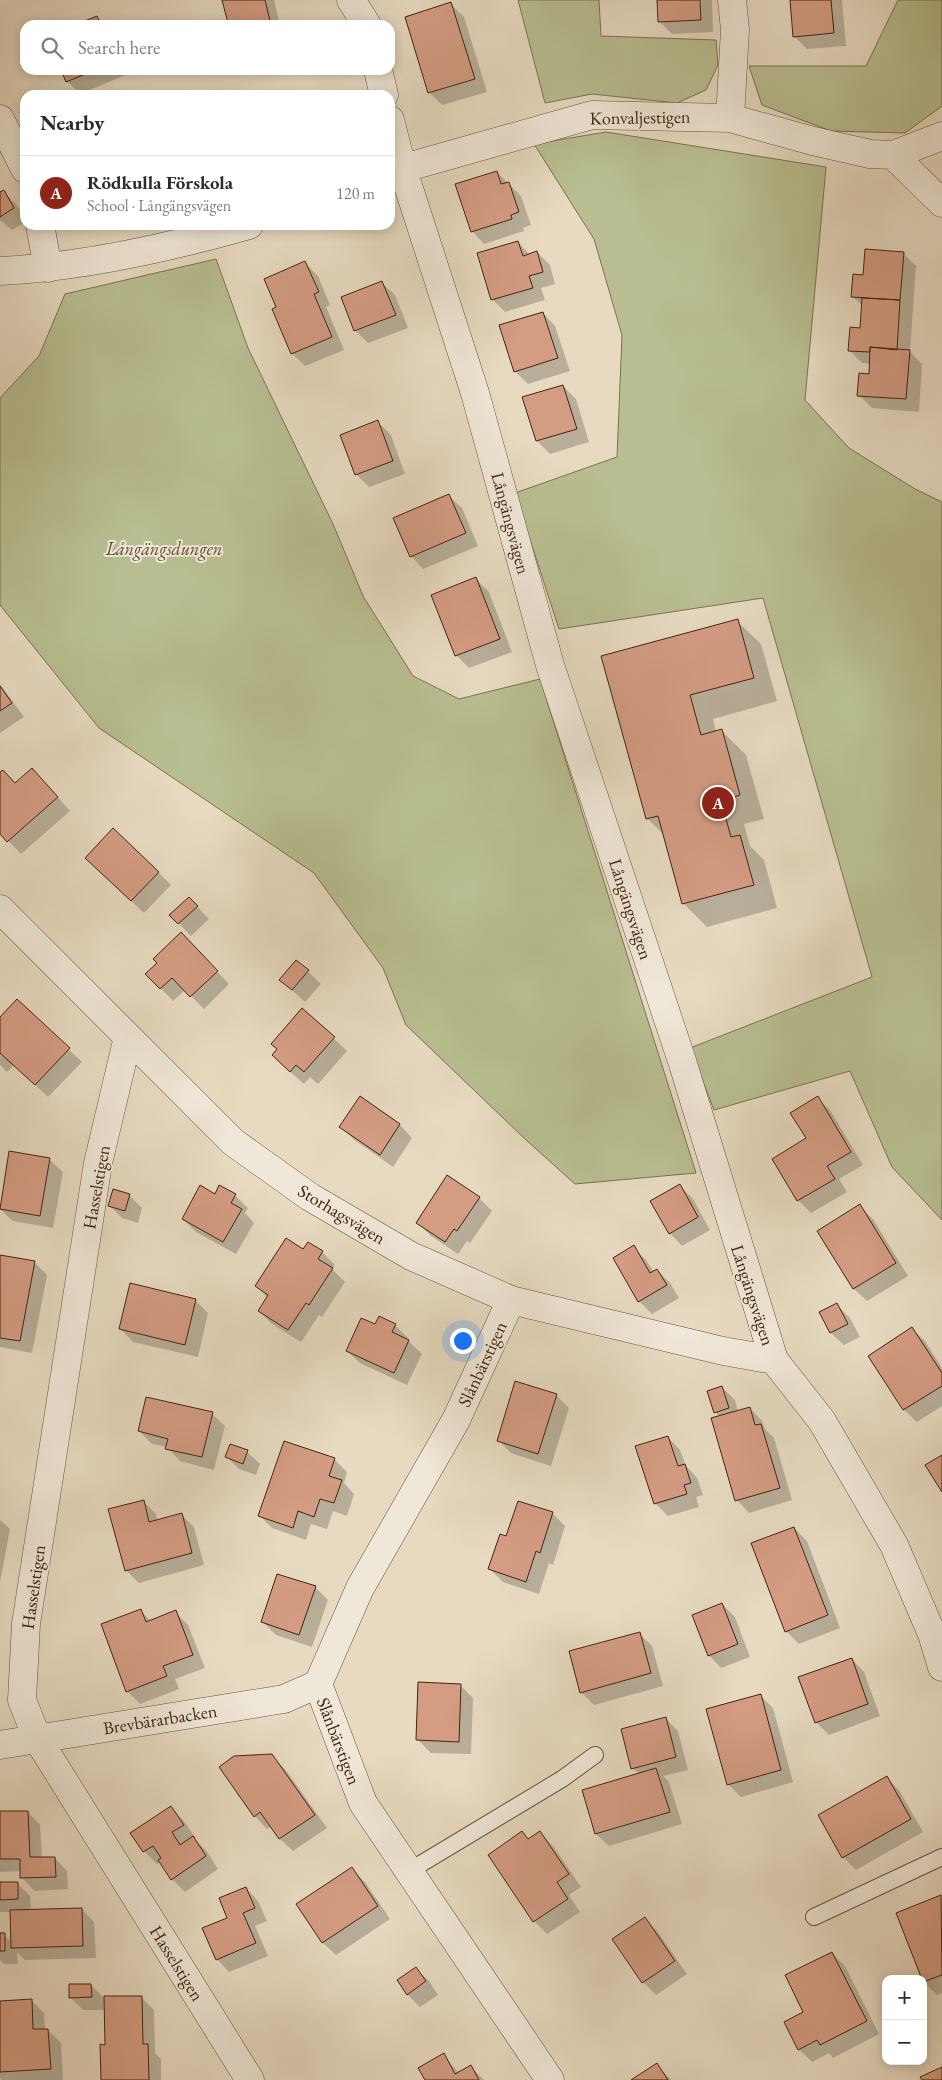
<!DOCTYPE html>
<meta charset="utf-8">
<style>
:root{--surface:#fff;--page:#f7f7f7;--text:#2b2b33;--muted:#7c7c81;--line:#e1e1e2;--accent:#8f2418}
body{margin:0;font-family:"EB Garamond",serif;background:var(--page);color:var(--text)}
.controls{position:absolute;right:15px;bottom:15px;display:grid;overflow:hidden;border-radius:10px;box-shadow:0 2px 12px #0003}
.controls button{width:45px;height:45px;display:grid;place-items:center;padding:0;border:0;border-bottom:1px solid var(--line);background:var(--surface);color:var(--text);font:25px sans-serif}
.you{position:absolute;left:462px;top:1340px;width:18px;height:18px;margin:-12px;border:4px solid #fff;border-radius:50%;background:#1a73e8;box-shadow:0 0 0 8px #1a73e833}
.badge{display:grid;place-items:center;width:32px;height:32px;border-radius:50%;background:var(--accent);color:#fff;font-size:16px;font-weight:700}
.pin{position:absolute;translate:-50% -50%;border:2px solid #fff;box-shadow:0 1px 5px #0006}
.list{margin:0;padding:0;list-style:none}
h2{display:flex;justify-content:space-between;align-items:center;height:65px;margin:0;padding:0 20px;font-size:21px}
h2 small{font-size:16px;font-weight:400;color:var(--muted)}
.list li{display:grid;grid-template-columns:32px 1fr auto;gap:15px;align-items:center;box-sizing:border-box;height:75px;padding:0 20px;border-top:1px solid var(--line)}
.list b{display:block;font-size:19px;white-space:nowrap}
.list p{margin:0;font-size:16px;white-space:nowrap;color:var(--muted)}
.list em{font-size:16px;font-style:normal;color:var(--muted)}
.icon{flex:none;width:28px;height:28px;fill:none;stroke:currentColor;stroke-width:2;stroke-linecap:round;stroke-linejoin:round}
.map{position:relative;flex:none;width:942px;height:2080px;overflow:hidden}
.search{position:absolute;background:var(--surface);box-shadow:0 2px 12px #0003;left:20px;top:20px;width:375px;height:55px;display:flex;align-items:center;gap:12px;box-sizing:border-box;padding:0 18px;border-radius:15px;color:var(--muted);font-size:19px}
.panel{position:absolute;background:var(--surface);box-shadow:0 2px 12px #0003;left:20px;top:90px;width:375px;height:140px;border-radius:15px}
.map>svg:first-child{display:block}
</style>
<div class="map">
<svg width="942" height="2080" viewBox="0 0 942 2080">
<rect width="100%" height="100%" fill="#e7dac1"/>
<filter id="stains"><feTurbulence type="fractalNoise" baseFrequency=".004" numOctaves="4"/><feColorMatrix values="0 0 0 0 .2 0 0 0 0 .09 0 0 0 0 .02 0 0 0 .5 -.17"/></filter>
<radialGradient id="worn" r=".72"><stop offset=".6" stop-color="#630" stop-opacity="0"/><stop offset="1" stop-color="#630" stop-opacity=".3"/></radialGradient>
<path fill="#b8be91" stroke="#7d7150" d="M518,0H599L601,36L716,40L718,65L706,90L677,103L592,94L545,103Z
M898,0H942V106L905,133L831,131L762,105L749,66H866Z
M606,132L826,167L805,400L849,448L915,489L942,502V1220L892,1167L850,1071L714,1110L690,1048L872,977L763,598L559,629L515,493L617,457L622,335L594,239L534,144Z
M216,259L248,348L333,524L363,596L413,676L459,699L540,679L696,1173L575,1184L525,1139L406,1025L383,968L314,873L99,728L0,605V398L39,356L65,294Z"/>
<path fill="#0003" d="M223,0H274L280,25H226L230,24Z
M659,0H712L713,32L672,34L659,21Z
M791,0H842L846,46L807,49L794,36Z
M451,4L464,17L487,92L442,105L429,92Z
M62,70H126L128,74L80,94L67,81Z
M207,70H225L211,73Z
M497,172L521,196L531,225L523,228L524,231L484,244L472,231Z
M3,191L16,204L25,219V222L12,230L0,220V193Z
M101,225H116L106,229Z
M518,242L530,255L537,252L550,265L555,284L541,288L545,300L505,312L492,299Z
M903,253L916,266L910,352L922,364L919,412L872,408L859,395L870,375L871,364L862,363L849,350L861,329L863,306L853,297L864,276Z
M305,263L318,276L330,305L326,307L344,350L305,366L292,353L278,307Z
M382,283L395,295L408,328L368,343L355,330Z
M543,313L555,326L570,371L528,384L515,371Z
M563,386L576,399L589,442L550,454L537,441L524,398Z
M378,422L391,435L405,474L369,487L356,474Z
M449,496L462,508L478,546L423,569L411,556Z
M476,579L489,592L512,652L469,668L456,655Z
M737,621L761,644L777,701L713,719L716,732L722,731L746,755L764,819L744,824L750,846L764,860L777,908L707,927L683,903L665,836L648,819L603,657Z
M0,684L24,717L0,733Z
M0,774L16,784L45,783L70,811L21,854L0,832Z
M99,871L158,872L171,885L144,913Z
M189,898L209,919L191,936L171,915Z
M194,947L229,984L204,1009L185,990L173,1001L147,974Z
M297,961L321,984L305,1002L281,980Z
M17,1001L82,1062L48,1097L14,1065L7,1072L0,1065V1019Z
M303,1010L347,1051L318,1084L310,1077L304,1084L286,1068Z
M360,1098L400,1125L412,1138L393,1167L353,1139L341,1126Z
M817,1098L830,1110L863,1165L839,1179L847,1192L811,1213L798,1200L807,1139Z
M10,1153L50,1160L63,1172L53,1228L13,1221L0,1209Z
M448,1177L479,1198L492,1211L470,1243L467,1241L458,1254L431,1236L418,1223Z
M680,1186L693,1199L710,1230L682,1246L670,1233Z
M129,1195L142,1208L138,1223L122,1218L109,1205Z
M215,1195H235L248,1208L245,1213L254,1223L236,1254L196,1232L183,1219Z
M860,1206L873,1219L908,1276L867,1301L854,1289L818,1232Z
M309,1243L322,1252L335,1265L332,1269L345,1282L322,1317L319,1315L301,1342L272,1324L259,1311L268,1298L256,1286L304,1251Z
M633,1247L646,1260L654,1272L657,1270L670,1283L679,1298L652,1314L639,1301Z
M0,1256L34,1262L47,1275L32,1353L0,1347Z
M195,1300L208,1313L198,1357L133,1342L121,1329Z
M837,1305L850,1318L860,1337L844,1345L831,1333Z
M395,1325L408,1338L407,1340L422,1354L407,1385L360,1363L347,1351L375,1326Z
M912,1329L925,1341L942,1368V1406L917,1422L904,1410L870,1356Z
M722,1387L735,1400L738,1411L750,1408L762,1421L765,1429L774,1438L792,1500L749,1513L737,1500L720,1417L715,1412Z
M556,1395L569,1408L551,1466L511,1453L498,1440Z
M212,1414L225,1426L214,1470L180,1461L167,1447L152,1444L139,1431Z
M668,1437L680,1450L686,1466L697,1478L703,1495L696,1497L699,1507L668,1516L655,1503Z
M247,1452L260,1464L256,1475L239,1469L226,1456Z
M334,1459L347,1472L344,1483L354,1494L347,1516L333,1511L327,1529L311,1524L306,1540L272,1528L260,1516Z
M143,1501L156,1514L158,1521L181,1514L194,1527L204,1565L139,1583L126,1570Z
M552,1513L565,1526L553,1565L549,1563L539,1594L503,1582L490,1569L507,1538Z
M0,1520L10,1529L0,1583Z
M794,1528L807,1541L840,1628L799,1644L786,1631Z
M315,1587L328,1600L312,1647L276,1635L263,1622Z
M722,1604L735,1617L750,1657L721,1668L709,1655Z
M140,1610L151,1621L175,1612L188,1625L205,1668L175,1679L179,1689L140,1704L127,1691Z
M639,1633L652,1646L663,1686L594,1705L581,1692Z
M852,1659L864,1672L880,1716L829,1735L816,1722Z
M460,1685L473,1698L471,1754L431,1753L418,1740Z
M760,1695L773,1708L793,1782L741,1797L728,1784Z
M666,1719L678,1731L688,1770L663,1776L669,1782L682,1824L609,1846L596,1834L639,1774L632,1768Z
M272,1756L285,1769L327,1828L293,1851L280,1839L271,1826L267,1829L255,1816Z
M887,1778L899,1790L923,1832L856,1870L843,1857Z
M170,1807L183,1820L196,1838L194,1839L206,1850L218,1869L185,1892L172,1879L161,1862L157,1864L144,1851L132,1833Z
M0,1812H28L40,1825L42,1858H55L67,1871L68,1889L35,1891L22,1878V1871L0,1872Z
M522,1833L529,1840L540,1833L553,1846L581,1887L569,1895L580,1912L547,1934L534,1921L489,1855Z
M352,1869L365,1882L390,1919L336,1955L323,1943L298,1905Z
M17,1883L30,1896L31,1911L82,1909L94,1922L96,1958L25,1960L17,1952L18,1964H4L0,1960V1935H4L12,1942L11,1912H0V1884Z
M246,1888L258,1901L267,1921L255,1926L268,1956L229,1972L217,1959L229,1918Z
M941,1897L942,1993L937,1995L924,1982L897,1913Z
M645,1918L657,1931L687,1974L656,1995L643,1982L614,1940Z
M832,1953L845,1966L879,2034L833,2058L829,2053L812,2062L799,2049L805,2012Z
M416,1969L429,1981L438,1995L420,2007L407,1994Z
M91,1985L106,2000L141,1997L154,2010L155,2053L161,2059V2080H102L106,2046V2010H83L70,1997Z
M31,2000L44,2013L45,2030H48L61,2043L63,2080H2L0,2078V2002Z
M443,2055L459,2073L471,2067L484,2080H427Z
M657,2065L671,2080H634Z"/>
<path fill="#d49c83" stroke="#42240f" d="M222,0H265L271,25H221L228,23Z
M657,0H700L701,20L658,22Z
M790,0H831L834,33L793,37Z
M451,2L475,79L428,93L405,17Z
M97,16L101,25H75Z
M61,70H95L66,82Z
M497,171L501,184L509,182L519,212L511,215L512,219L471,232L455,184Z
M4,190L14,208L0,217V192Z
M518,241L523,256L537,251L543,272L529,276L533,288L491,300L477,253Z
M865,249L904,252L900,300L851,297L853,274L863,275Z
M305,261L319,292L314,294L332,337L291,354L272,309L276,307L264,279Z
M382,281L396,315L354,331L341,297Z
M862,298L900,300L897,350L870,347V352L848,351L850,327L860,328Z
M543,312L558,358L514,372L499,325Z
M870,347L910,350L906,399L857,396L859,373L869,374Z
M563,385L577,429L536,441L522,397Z
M378,420L393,461L355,475L340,435Z
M449,494L466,533L410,557L393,518Z
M476,577L500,639L455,656L431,595Z
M738,619L754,678L690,695L701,735L722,729L740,795L721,801L731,837L740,835L754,885L682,904L658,816L646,819L601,656Z
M0,686L12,703L0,711Z
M32,768L58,797L7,842L0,834V772L3,770L15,783Z
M113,828L159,872L131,901L85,858Z
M189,897L198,906L178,924L169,915Z
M181,932L218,971L190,997L172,978L160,989L145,974L157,963L153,959Z
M296,960L309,970L292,990L279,980Z
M17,999L70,1048L35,1085L0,1053V1017Z
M302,1008L335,1037L304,1072L296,1065L290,1072L272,1055L277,1049L271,1044Z
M360,1096L400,1124L380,1155L339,1127Z
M818,1096L851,1152L827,1166L835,1179L797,1201L772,1159L806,1138L790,1113Z
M9,1151L50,1158L40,1216L0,1209Z
M447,1175L480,1197L457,1231L454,1229L445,1242L416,1223Z
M680,1184L698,1217L669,1234L650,1201Z
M200,1185L215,1194L219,1185L236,1194L231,1203L242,1209L223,1242L182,1219Z
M113,1189L130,1194L125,1211L108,1206Z
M860,1204L896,1263L853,1289L817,1231Z
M286,1238L303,1249L308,1242L323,1251L318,1259L333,1268L309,1305L306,1303L288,1330L258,1311L268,1295L255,1286Z
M634,1245L650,1273L657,1269L667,1285L638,1302L613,1258Z
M0,1255L35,1261L20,1341L0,1338Z
M130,1283L196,1299L185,1345L119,1329Z
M837,1303L848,1324L830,1333L819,1312Z
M379,1316L396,1324L392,1332L409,1340L394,1373L346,1351L361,1318L375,1324Z
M912,1327L942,1373V1386L903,1410L868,1356Z
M515,1381L557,1394L538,1454L497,1441Z
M722,1386L729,1408L714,1413L707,1391Z
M146,1397L213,1412L202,1457L165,1449L168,1439L138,1431Z
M750,1407L755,1425L761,1424L780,1488L735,1501L711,1418Z
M668,1436L678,1466L685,1464L691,1483L684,1485L687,1494L654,1504L635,1446Z
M284,1441L335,1458L329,1476L342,1480L334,1503L320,1499L314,1517L298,1511L293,1528L258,1516Z
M230,1444L248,1450L243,1464L225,1457Z
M942,1455V1492L925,1465Z
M144,1500L149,1522L182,1513L192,1553L125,1571L108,1509Z
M518,1501L553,1512L540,1553L536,1551L526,1582L488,1569L500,1534L506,1536Z
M794,1527L828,1615L785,1632L751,1543Z
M277,1574L316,1586L299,1635L261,1622Z
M722,1603L738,1644L708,1656L692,1615Z
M141,1609L146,1622L176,1610L193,1655L163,1666L167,1676L126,1692L101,1624Z
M640,1632L651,1673L580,1693L569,1651Z
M852,1658L868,1704L815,1723L798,1677Z
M418,1682L461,1684L459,1742L416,1740Z
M761,1694L781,1770L727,1785L706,1709Z
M666,1717L676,1757L631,1769L621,1729Z
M272,1754L315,1815L279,1839L260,1812L254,1817L219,1767L234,1756Z
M656,1768L670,1812L595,1834L582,1790Z
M887,1776L911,1819L842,1858L818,1815Z
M171,1806L184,1825L172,1832L180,1845L193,1836L206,1856L171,1880L158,1860L161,1858L153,1846L143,1852L130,1833Z
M0,1811H28L30,1857H55L56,1877L20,1878V1859H0Z
M522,1831L528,1839L540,1831L569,1874L557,1882L568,1899L533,1922L488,1855Z
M352,1867L378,1906L322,1943L296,1904Z
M0,1882H18V1899L0,1900Z
M246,1887L255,1908L243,1913L256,1943L216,1960L202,1928L227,1918L219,1898Z
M941,1895L942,1975L923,1982L896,1913Z
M82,1908L83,1946L11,1948L10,1910Z
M645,1917L675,1961L642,1983L612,1939Z
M0,1933H5V1951H0Z
M832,1952L867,2021L820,2045L817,2040L798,2050L784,2022L803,2012L785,1975Z
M416,1967L426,1981L407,1995L397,1980Z
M69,1984H91L92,1997L69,1998Z
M104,1996H142L143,2044H148L149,2080H101L100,2044L105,2045Z
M32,1999L33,2029H48L51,2069L0,2072V2001Z
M444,2053L455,2074L471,2065L479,2080H425L418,2068Z
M657,2063L668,2080H631Z
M942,2067V2080H922L920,2077Z"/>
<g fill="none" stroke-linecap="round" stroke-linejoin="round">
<g stroke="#6b523c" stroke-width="18">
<path id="lane" d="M409,1871L562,1779L595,1755
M814,1917L942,1857"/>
</g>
<g stroke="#6b523c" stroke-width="29">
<path id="street" d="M351,0L367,25
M378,70L384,95
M730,118L735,30L732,0
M0,119L25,169
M390,120L402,167L475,393L550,665L683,1064L774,1360L822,1421L894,1545L932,1634L942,1667
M893,155L942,203
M390,172L592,115L730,118L813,141L870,154L893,155L942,136
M40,225L48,268
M0,271C84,267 168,248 249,225
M0,909L233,1142L310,1197L411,1256L511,1300L723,1351L774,1360
M128,1037L98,1163L26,1624L22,1700L37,1738L250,2080
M511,1300L456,1420L360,1588L318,1684L363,1803L550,2080
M0,1745L284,1699L318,1684"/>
</g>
<use href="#lane" stroke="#efe7d7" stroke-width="16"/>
<use href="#street" stroke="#efe7d7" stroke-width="28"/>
</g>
<g text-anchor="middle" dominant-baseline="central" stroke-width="4" stroke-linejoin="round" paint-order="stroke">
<g font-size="18" fill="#42240f" stroke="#efe7d7">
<text transform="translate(640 117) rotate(-1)">Konvaljestigen</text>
<text transform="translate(511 523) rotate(75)">Långängsvägen</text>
<text transform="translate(631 909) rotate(72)">Långängsvägen</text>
<text transform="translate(96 1187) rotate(-80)">Hasselstigen</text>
<text transform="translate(342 1214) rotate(31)">Storhagsvägen</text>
<text transform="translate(753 1295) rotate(72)">Långängsvägen</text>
<text transform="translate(482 1364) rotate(-65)">Slånbärstigen</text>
<text transform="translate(33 1587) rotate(-82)">Hasselstigen</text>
<text transform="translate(160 1719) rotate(-9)">Brevbärarbacken</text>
<text transform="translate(339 1741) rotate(69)">Slånbärstigen</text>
<text transform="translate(177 1963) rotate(58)">Hasselstigen</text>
</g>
<g font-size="18" font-style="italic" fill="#604a30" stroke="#efe7d7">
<text x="164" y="548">Långängsdungen</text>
</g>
</g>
<rect width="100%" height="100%" filter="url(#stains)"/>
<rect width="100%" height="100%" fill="url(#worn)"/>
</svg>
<div class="controls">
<button>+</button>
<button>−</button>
</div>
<div class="you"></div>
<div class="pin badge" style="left:718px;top:803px">A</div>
<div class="search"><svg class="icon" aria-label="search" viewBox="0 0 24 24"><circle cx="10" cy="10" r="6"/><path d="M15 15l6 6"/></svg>Search here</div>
<section class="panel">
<h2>Nearby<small></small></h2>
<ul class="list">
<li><span class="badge">A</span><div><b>Rödkulla Förskola</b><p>School · Långängsvägen</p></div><em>120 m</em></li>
</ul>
</section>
</div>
